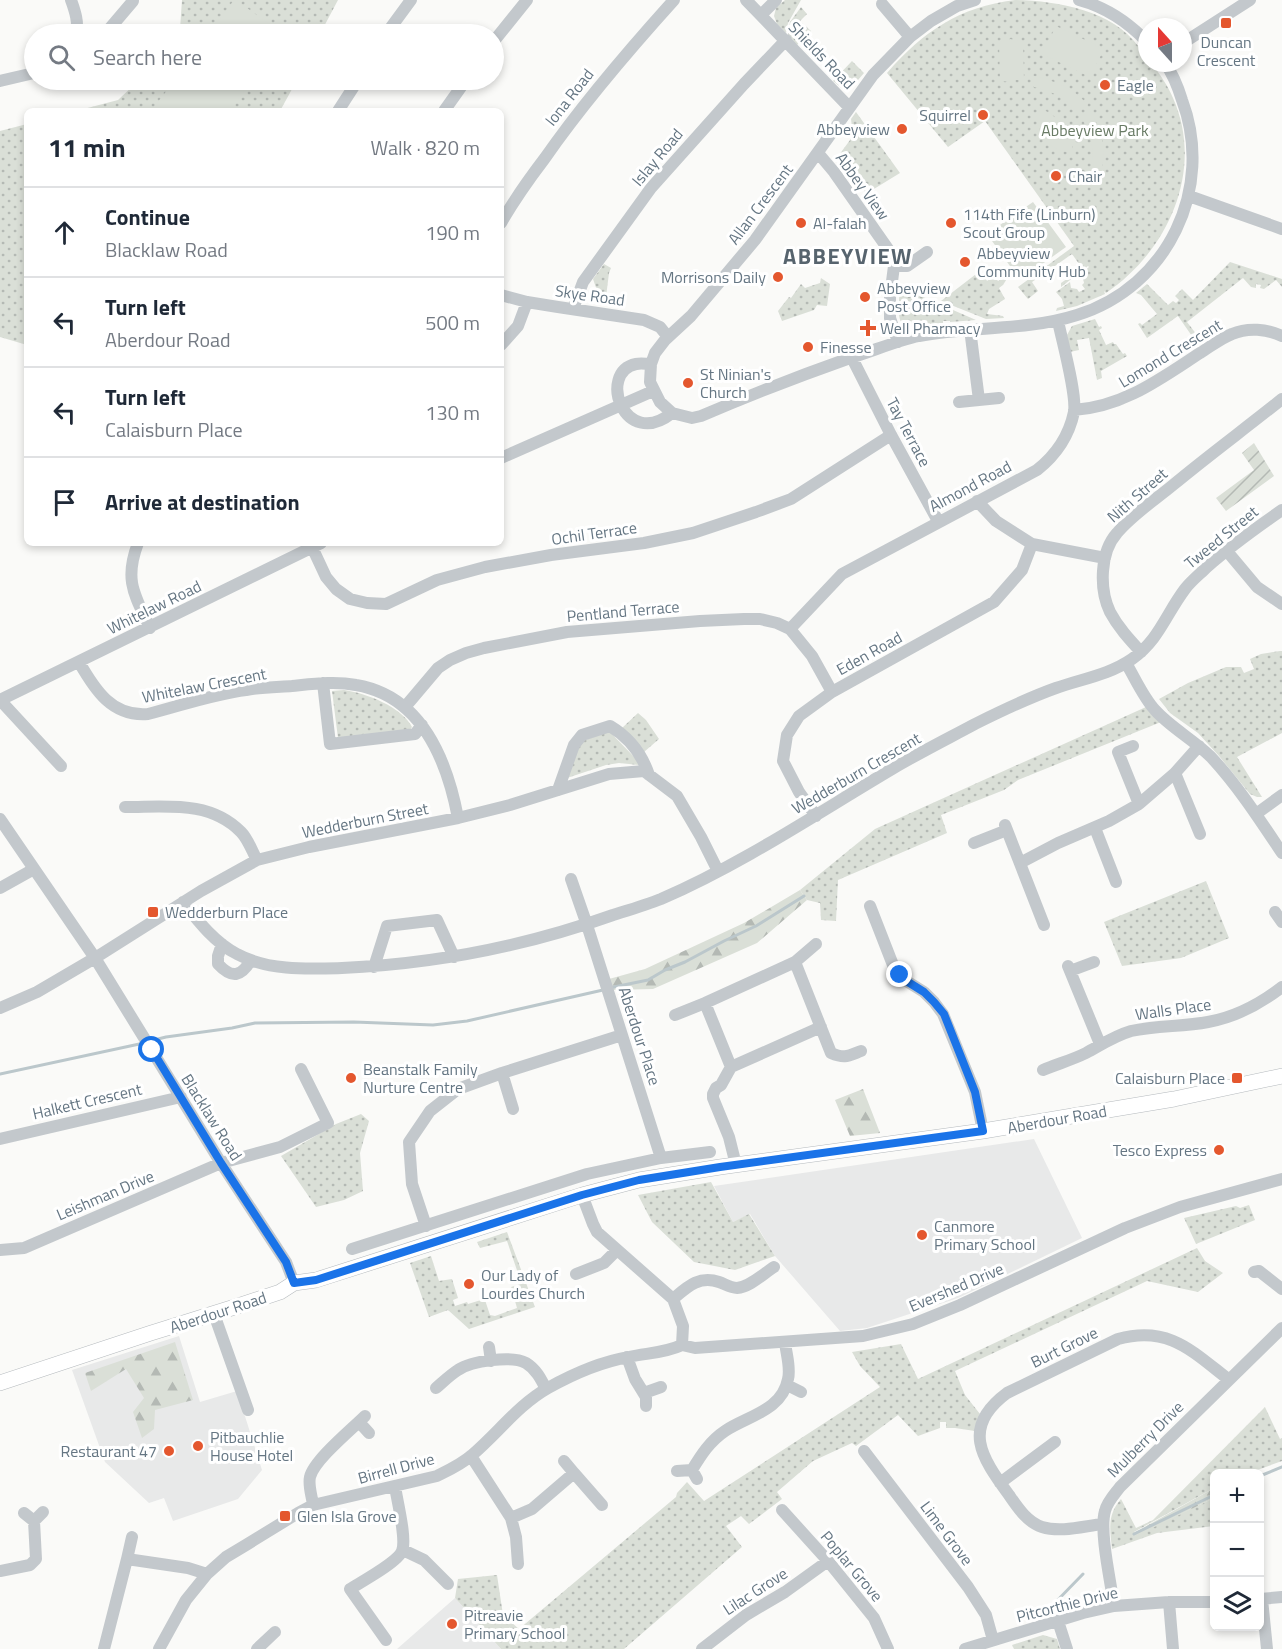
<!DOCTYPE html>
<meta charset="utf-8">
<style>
:root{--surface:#fff;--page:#f2f2f3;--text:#1f2937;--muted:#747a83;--line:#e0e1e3}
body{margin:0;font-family:"Titillium Web",sans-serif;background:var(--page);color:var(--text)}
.controls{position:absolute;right:18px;bottom:18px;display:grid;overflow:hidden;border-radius:9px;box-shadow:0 3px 9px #0003}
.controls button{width:54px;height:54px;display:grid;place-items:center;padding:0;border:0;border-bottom:2px solid var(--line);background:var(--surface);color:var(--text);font:30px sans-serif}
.compass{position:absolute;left:1138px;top:18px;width:54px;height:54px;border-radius:50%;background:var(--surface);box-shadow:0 3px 9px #0003;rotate:339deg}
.stop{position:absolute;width:18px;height:18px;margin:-14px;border:4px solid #1a73e8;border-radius:50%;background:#fff}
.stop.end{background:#1a73e8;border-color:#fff;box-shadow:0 2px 6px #0008}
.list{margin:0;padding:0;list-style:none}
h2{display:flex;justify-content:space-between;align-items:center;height:78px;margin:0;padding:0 24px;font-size:26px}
h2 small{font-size:20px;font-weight:400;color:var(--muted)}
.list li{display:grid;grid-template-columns:39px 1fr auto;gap:18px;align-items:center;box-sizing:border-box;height:90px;padding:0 24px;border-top:2px solid var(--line)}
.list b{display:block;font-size:22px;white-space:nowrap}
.list p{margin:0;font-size:20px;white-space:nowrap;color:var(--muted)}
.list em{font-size:20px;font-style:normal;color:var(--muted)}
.icon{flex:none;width:33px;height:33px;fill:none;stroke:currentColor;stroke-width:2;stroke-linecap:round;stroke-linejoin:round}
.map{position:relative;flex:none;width:1282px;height:1649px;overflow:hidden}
.search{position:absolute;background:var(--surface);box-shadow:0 3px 9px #0003;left:24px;top:24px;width:480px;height:66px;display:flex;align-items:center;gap:15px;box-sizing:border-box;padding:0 21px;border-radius:33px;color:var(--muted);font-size:22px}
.panel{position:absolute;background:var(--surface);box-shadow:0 3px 9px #0003;left:24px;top:108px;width:480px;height:438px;border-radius:9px}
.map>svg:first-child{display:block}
</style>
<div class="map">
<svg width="1282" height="1649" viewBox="0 0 1282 1649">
<defs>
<pattern id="grass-dots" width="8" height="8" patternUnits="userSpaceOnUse" patternTransform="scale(1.5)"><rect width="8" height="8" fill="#dadfd7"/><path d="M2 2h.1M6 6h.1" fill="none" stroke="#b4b9b4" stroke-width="1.8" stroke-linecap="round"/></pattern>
<pattern id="forest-firs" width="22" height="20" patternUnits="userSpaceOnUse" patternTransform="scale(1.5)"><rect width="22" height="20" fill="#dadfd7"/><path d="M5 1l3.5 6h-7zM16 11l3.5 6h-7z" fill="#b4b9b4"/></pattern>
<pattern id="garden-furrows" width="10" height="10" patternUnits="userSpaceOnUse" patternTransform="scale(1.5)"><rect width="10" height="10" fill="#dadfd7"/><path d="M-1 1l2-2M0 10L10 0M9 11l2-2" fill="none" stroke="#b4b9b4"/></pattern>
</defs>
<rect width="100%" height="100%" fill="#fafaf8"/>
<path fill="#e8e9e9" d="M1034,1139L1082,1238L958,1298L867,1328L840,1331L775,1256L750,1214L733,1222L714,1186Z
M179,1336L200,1402L237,1391L262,1470L238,1499L173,1521L164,1498L149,1503L105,1462L72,1370Z
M455,1598L501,1649H397Z"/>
<path fill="url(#grass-dots)" d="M182,0H338L320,34H176L180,29Z
M785,0H801L788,23L786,33L777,24L774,16L776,8Z
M1015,0C1058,1 1112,10 1139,47C1143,52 1147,56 1147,63H1151C1160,74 1168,86 1173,98C1205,170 1168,251 1106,293L1104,291L1105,294L1077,306L1056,311L1057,308L1064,306L1062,299L1056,292L1070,282L1071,288L1077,289L1079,292L1085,289L1082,285L1084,283L1083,278L1079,276L1089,267L1088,266L1061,287V283L1074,274H1076L1082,268L1072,254L1032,282L1038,291L1028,299L1018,287L1074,246L985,121L948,147L887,73C924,31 959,7 1015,0Z
M801,7L807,14L800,21L811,31L797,45L788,35L790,22Z
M852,61L864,73L852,87L843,89L833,81Z
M139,80H297L280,111H76L118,100Z
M856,112L900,173L869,192H865L839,155L853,136L851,119Z
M27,124V345L0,337V131Z
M1230,262L1282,279V287L1276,280L1264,289L1260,288L1261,285L1256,284V288L1251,287L1243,278L1187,322L1197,335L1194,339L1178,316L1147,338L1138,324L1140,323L1142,325L1157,314L1141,295L1136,293L1147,284L1168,305L1173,301L1176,303L1179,300L1175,296L1182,289L1193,300Z
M604,264L611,268L609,273L605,305H602L593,279Z
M980,271L987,281L994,276L998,281L1007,276L1008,277L1003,285L999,288L1005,299L989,309L987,314L1003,316L1004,318L986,319L941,301Z
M821,278L830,284L827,306L817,305L814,310L782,321L778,311L789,297L791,298L801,284L805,288L820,283Z
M900,287L976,320L950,322V321H943V323C900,330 896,334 900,287Z
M1095,319L1099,327L1101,326L1102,328L1099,330L1106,345L1113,342L1114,344H1116L1123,354L1125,353L1127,356L1101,371L1102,378L1097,380L1089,338L1077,340L1079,350L1070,352L1067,335L1072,326Z
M1280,651H1282V733L1237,757L1262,797H1257L1250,794L1219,756L1198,733L1170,713L1159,699L1188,683L1226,667H1241L1244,673L1254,669L1250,659L1261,654Z
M344,690C366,693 402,707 412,727L410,730L338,738L332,691Z
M1146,707L1161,722L1018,780L1004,790L941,815L947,833L838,880L836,921L821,920L820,903L807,900L800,890L875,829Z
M638,713L646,720L659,739L644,752L622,728Z
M606,732H610L640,763L639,765L619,763L606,765L567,778L580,742Z
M1206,881L1229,938L1181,958L1122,966L1104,922Z
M361,1114L369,1121L360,1153L363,1191L344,1200L316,1207L281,1156L336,1124Z
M711,1182L733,1222L749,1214L775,1256L735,1270L694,1262L652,1222L638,1195Z
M1249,1205L1255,1220L1196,1244L1184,1218L1236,1206L1240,1208Z
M507,1232L535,1307L469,1329L448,1310L429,1317L410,1263L431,1256L439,1281L452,1279L458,1298L453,1300L455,1306L467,1302L468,1304L481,1300L484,1297L490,1315L495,1316L517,1308L511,1287L521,1284V1282L507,1241L480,1248L477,1242Z
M1197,1248L1205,1261L1223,1273L1198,1292L1147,1281L955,1371L965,1395L980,1414L975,1431L955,1428H946V1422H940V1428L918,1436L898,1415L856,1446L852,1443L813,1461L777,1492L782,1499L749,1524L741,1516L726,1526L742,1547L624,1649H501L455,1598L458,1579L497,1575L503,1615L519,1629L676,1497L677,1493L687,1482L704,1501L880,1387L860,1366L852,1352L901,1344L918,1379Z
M1265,1407L1280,1439L1282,1438V1461L1249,1473L1214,1474V1488L1134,1532V1536L1214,1498V1526L1157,1533L1112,1549C1110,1529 1107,1515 1121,1499L1136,1528L1153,1520Z
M1043,1635L1057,1639L1060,1649H1014L1012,1645Z"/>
<path fill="url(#forest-firs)" d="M800,890L807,900L757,943L653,989L613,990L609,979L645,969L744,923Z
M863,1089L880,1133L850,1136L835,1100Z
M175,1342L193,1400L155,1410L154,1429L142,1438L133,1412L144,1398L126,1369L91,1391L85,1373Z
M1214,1488V1498L1134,1537V1533Z"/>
<path fill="url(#garden-furrows)" d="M1254,443L1274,476L1226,511L1216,498L1254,470L1242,453Z"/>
<path fill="#dadfd7" d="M234,0H236L283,34H208Z
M1056,26L1104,49L1090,77L1042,54Z
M1010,39L1023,41L1024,80H1015L1013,82L1000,81L999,41H1009Z
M1034,76C1057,82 1072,87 1088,105L1078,112C1063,96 1055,93 1034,87Z
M175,80H253L229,111H169L157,103Z
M1040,108C1059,117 1072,131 1073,153C1047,150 1035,135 1040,108Z
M1089,109C1101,127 1106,147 1102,169L1091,166C1095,148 1090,130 1080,116Z
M1033,202L1066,247L1020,280L987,234Z"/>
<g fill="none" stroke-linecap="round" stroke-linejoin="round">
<path stroke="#bbc7cb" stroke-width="3" d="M609,988L648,980L665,970L685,962L724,941L756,926L804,896
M150,1041L166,1037L232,1028L255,1023L354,1022L433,1025L467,1021L603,990
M0,1074L144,1043
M1260,1476L1282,1467
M1134,1534L1214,1495
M1048,1610L1083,1574"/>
<g stroke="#b5babe" stroke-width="16">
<path id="major" d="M0,1383L151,1333L238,1306L280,1292L294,1283L316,1280L582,1195L639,1180L720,1167L983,1131L1174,1099L1282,1076"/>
</g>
<path stroke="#c3c8cc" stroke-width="12" d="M71,0C75,11 79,23 76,34
M746,0L849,107
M975,0L957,6L931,21L910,37L873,75L755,240L691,316L665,340L655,353L651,364L650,382L660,402L672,413L692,418L701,416C750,395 799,376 850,358C873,351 896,341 919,336C971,326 1027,331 1077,315C1168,287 1215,188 1182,100C1178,87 1173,74 1165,63
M1079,0C1105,7 1129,23 1147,42
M882,4L910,37
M761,15L776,0
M77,31L102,34
M105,34L133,1
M386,34L411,0
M494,41L527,0
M1183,43L1250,0
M0,81L34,73
M338,111L358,80
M444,111L466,80
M818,153L834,172L888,249L894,266L890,297V318L898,342
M1189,196L1282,229
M501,223C514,200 529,179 545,158C584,102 628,51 674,0
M894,266H907L927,252
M501,295L527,302L558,307L644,320L660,327L668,337
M573,309L583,282L651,188L744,84L786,40
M970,329L979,400
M501,345L518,326L527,302
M852,358L891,435L938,521
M651,364C646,364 641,363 636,364C597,372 624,451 672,413
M959,402L999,398
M1074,410C1123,407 1160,379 1200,353C1210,347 1221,338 1232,334C1248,327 1267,329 1282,336
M501,458L653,391
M977,501L996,521L1032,544L1105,558
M138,543C124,580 134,594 150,628
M312,547L326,577L336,589L350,599L367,603L386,604L437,580L485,567L551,555L644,543L693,533L756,512L791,499L891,435
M1226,550L1257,587L1282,604
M790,629L842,574L1037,470C1056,455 1069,436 1074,412C1077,394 1062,341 1058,321
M1141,652C1129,639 1118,627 1110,612C1099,589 1100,552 1117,533C1133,514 1155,500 1173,485C1209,455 1246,428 1282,399
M79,662C95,690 112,717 148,714C180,706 213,694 246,690C261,687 277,687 292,686C313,684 335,681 356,685C422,696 447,760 458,818
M1126,663C1135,678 1143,697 1155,710C1170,727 1194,740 1211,757C1238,786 1260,820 1282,853
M323,683L330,744L415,734L422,725
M0,700L321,543
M0,700L61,766
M405,707L438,668L450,660L466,653L484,648L567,632L700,621L744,619H760L777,623L790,629L812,656L832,692
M1133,746L1118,752L1139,804
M1175,773L1200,834
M558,790L574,745L582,735L610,726C630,738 642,754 649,775
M125,807C166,807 210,800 241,832C248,839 252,851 257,860
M1256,814L1282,795
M816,816L799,792L783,761L787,735L799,716L832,692L994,602L1022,570L1032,544
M0,819L95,958L221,1163L286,1262L294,1283
M1005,825L1044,925
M1095,828L1116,882
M974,843L1007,830
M1020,863L1058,843L1109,821L1139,804L1175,773L1199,746
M571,879L587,925L661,1158
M0,888L34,869
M183,902C198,921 215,943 237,954C268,971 308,969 342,968C435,964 526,946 613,915C629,910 646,905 661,899C742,864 816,814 892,769C919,753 947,739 975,724C1001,711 1028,698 1056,688C1081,679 1109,675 1132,659C1159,640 1166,614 1185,589C1191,581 1200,574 1207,567C1231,546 1256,528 1282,510
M870,906L893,965L908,982L924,992L934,1002L943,1014L975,1092L983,1131
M1275,912L1282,922
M222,944L218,956V964C232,979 241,977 251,960
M816,944L795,962L831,1053C845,1059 848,1056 861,1051
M1068,966L1100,1044
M374,967L387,926L437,920L454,957
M1070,971L1094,962
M705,1003L731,1067
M0,1008L37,992L95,958L201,891L257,860L309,847L458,818L510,805L609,774L644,771L677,796L701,837L718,871
M675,1015L705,1003L795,962
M1043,1070C1057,1064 1072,1060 1086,1053C1101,1045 1114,1036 1131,1031C1157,1025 1182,1027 1208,1022C1236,1017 1260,1004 1282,987
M502,1073L513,1109
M0,1139L181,1097
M736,1165L729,1137L713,1098V1094L716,1088L721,1085L731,1067L821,1027
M582,1195L593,1224L597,1232L673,1299L683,1326L682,1345
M426,1226L412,1184L409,1142L430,1111L458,1089L502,1073L622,1035
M352,1249L587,1174L661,1158L710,1152
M0,1250L24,1248L221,1163L280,1147L328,1123L301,1069
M1254,1272L1259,1271L1282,1289
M576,1274L604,1263L617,1250
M673,1299C687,1287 699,1275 719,1282C725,1284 730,1288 737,1288C750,1287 763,1274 774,1267
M214,1314L248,1410
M489,1347L491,1361
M627,1357L635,1379L646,1397V1406
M787,1385L801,1392
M436,1388C443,1382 450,1375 458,1370C471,1361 512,1355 526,1363C536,1369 541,1379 546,1389
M644,1393L661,1387
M359,1422L369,1433
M864,1451L968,1587L986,1615L993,1640
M471,1456L511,1518L516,1537L518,1564
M564,1461L574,1473
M677,1471L692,1470
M697,1479L692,1470C701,1455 710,1441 725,1431C747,1416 782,1411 788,1379C791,1368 786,1353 785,1342
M1000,1483L1055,1442
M313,1505C312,1496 308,1486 310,1477C314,1460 352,1429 365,1416
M782,1510L828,1561L874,1618L888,1649
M511,1518L532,1509L574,1473L602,1505
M34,1521L43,1512
M1103,1524C1084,1526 1061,1533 1042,1527C1027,1522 1018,1508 1009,1495C981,1457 961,1427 1007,1393L1118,1339C1168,1325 1192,1351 1228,1379
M403,1550L424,1560L448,1584
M127,1559L132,1537
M0,1571L30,1565L36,1559L34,1521L24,1513
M1260,1599L1282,1597
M1262,1599L1267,1649
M1169,1602L1173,1649
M1114,1606C1111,1583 1099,1531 1105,1511C1107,1502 1114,1495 1120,1487L1282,1328
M1058,1621L1067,1649
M386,1640L350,1589C361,1582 398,1562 402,1551C407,1539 397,1501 395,1486
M104,1649L127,1559L188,1568L207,1574
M159,1649L186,1600L207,1574L226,1557L246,1545L298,1513L313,1505L437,1476C449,1470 462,1464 472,1455C498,1433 518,1405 548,1388C573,1374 600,1362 629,1357C647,1353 665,1353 682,1345L695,1348L863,1336L913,1324L960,1305L1125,1228L1180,1207L1282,1179
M257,1649L275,1632
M702,1649L746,1615L785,1592L828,1561
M965,1649L1083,1613L1114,1606L1169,1602H1214"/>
<use href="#major" stroke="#fff" stroke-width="15"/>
</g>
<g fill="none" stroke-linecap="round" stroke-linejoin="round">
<path stroke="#1a73e8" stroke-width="8" d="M152,1050L221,1163L286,1262L294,1283L316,1280L582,1195L639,1180L720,1167L983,1131L975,1092L944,1014L934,1002L924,992L908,982L900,975"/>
</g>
<g fill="#e4572e" stroke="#fff" stroke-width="2">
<rect x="1220" y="17" width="12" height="12" rx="3"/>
<circle cx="1105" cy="85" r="6"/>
<circle cx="983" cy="115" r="6"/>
<circle cx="902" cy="129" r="6"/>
<circle cx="1056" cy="176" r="6"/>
<circle cx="801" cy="223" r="6"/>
<circle cx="951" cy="223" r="6"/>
<circle cx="965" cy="262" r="6"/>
<circle cx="778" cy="277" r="6"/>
<circle cx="865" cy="297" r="6"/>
<path d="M865 319h6v6h6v6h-6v6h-6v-6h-6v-6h6z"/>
<circle cx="808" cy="347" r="6"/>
<circle cx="688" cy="383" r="6"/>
<rect x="147" y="906" width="12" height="12" rx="3"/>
<circle cx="351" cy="1078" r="6"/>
<rect x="1231" y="1072" width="12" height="12" rx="3"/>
<circle cx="1219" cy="1150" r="6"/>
<circle cx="922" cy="1235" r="6"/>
<circle cx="469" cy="1284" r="6"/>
<circle cx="198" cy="1446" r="6"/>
<circle cx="169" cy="1451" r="6"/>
<rect x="279" y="1510" width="12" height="12" rx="3"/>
<circle cx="452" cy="1624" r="6"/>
</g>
<g text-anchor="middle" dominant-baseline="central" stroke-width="6" stroke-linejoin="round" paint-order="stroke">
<g font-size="16" fill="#657683" stroke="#fff" text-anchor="start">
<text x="1226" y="42" text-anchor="middle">Duncan<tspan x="1226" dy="18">Crescent</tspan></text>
<text x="1117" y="85">Eagle</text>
<text x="971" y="115" text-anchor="end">Squirrel</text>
<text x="890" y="129" text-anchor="end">Abbeyview</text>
<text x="1068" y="176">Chair</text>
<text x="963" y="214">114th Fife (Linburn)<tspan x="963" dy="18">Scout Group</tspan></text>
<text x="813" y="223">Al-falah</text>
<text x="977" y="253">Abbeyview<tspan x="977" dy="18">Community Hub</tspan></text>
<text x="766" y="277" text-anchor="end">Morrisons Daily</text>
<text x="877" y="288">Abbeyview<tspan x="877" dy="18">Post Office</tspan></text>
<text x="880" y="328">Well Pharmacy</text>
<text x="820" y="347">Finesse</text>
<text x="700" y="374">St Ninian's<tspan x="700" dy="18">Church</tspan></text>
<text x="165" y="912">Wedderburn Place</text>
<text x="363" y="1069">Beanstalk Family<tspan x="363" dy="18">Nurture Centre</tspan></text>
<text x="1225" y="1078" text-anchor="end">Calaisburn Place</text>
<text x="1207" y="1150" text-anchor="end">Tesco Express</text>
<text x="934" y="1226">Canmore<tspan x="934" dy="18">Primary School</tspan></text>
<text x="481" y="1275">Our Lady of<tspan x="481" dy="18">Lourdes Church</tspan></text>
<text x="210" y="1437">Pitbauchlie<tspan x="210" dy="18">House Hotel</tspan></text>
<text x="157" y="1451" text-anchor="end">Restaurant 47</text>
<text x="297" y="1516">Glen Isla Grove</text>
<text x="464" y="1615">Pitreavie<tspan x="464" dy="18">Primary School</tspan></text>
</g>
<g font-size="16" fill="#657683" stroke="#fff">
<text transform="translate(822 55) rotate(46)">Shields Road</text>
<text transform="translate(569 97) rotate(-52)">Iona Road</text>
<text transform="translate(657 157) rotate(-50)">Islay Road</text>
<text transform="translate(863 186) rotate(54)">Abbey View</text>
<text transform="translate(760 204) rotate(-53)">Allan Crescent</text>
<text transform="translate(590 295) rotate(8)">Skye Road</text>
<text transform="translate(1170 353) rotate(-31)">Lomond Crescent</text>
<text transform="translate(909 432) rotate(62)">Tay Terrace</text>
<text transform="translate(970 486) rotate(-28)">Almond Road</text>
<text transform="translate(1137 495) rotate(-41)">Nith Street</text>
<text transform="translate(594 533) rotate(-8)">Ochil Terrace</text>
<text transform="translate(1221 537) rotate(-39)">Tweed Street</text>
<text transform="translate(154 607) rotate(-26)">Whitelaw Road</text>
<text transform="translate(623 611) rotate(-5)">Pentland Terrace</text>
<text transform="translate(869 653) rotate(-29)">Eden Road</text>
<text transform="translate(204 685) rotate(-11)">Whitelaw Crescent</text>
<text transform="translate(856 773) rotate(-30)">Wedderburn Crescent</text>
<text transform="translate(365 820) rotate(-11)">Wedderburn Street</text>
<text transform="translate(1173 1009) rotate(-8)">Walls Place</text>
<text transform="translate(640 1036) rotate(72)">Aberdour Place</text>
<text transform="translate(87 1101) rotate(-13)">Halkett Crescent</text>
<text transform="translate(212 1117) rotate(58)">Blacklaw Road</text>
<text transform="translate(1057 1119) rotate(-10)">Aberdour Road</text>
<text transform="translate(105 1195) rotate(-23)">Leishman Drive</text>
<text transform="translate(956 1287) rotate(-23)">Evershed Drive</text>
<text transform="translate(218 1312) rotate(-18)">Aberdour Road</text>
<text transform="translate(1064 1347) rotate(-26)">Burt Grove</text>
<text transform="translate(1145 1439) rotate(-45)">Mulberry Drive</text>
<text transform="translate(396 1468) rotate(-15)">Birrell Drive</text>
<text transform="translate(947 1533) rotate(53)">Lime Grove</text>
<text transform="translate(852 1566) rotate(50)">Poplar Grove</text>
<text transform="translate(755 1591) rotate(-33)">Lilac Grove</text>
<text transform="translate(1067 1604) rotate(-14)">Pitcorthie Drive</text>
</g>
<g font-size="16" fill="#687a64" stroke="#fff">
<text x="1095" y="130">Abbeyview Park</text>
</g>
<g font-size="22" font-weight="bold" letter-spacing="1.5" fill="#57646e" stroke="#fff">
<text x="848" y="256">ABBEYVIEW</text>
</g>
</g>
</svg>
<div class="controls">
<button>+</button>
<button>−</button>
<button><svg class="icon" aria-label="layers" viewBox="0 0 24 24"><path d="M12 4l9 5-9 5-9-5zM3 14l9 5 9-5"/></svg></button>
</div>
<svg class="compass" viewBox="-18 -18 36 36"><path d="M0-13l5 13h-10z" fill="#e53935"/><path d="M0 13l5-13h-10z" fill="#747a83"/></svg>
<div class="stop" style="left:152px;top:1050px"></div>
<div class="stop end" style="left:900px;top:975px"></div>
<div class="search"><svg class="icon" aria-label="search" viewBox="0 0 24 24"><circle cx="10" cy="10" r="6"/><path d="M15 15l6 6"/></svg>Search here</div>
<section class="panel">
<h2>11 min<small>Walk · 820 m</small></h2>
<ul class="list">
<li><svg class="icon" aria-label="ahead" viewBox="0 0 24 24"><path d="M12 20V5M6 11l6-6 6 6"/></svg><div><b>Continue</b><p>Blacklaw Road</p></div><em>190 m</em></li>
<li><svg class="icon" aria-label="left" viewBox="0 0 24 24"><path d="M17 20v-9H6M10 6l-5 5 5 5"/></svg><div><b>Turn left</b><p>Aberdour Road</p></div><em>500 m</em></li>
<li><svg class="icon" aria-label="left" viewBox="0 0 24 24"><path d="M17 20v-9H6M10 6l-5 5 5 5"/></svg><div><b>Turn left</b><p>Calaisburn Place</p></div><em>130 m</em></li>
<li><svg class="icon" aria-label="arrive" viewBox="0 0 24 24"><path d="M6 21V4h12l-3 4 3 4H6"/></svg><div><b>Arrive at destination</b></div></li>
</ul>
</section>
</div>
